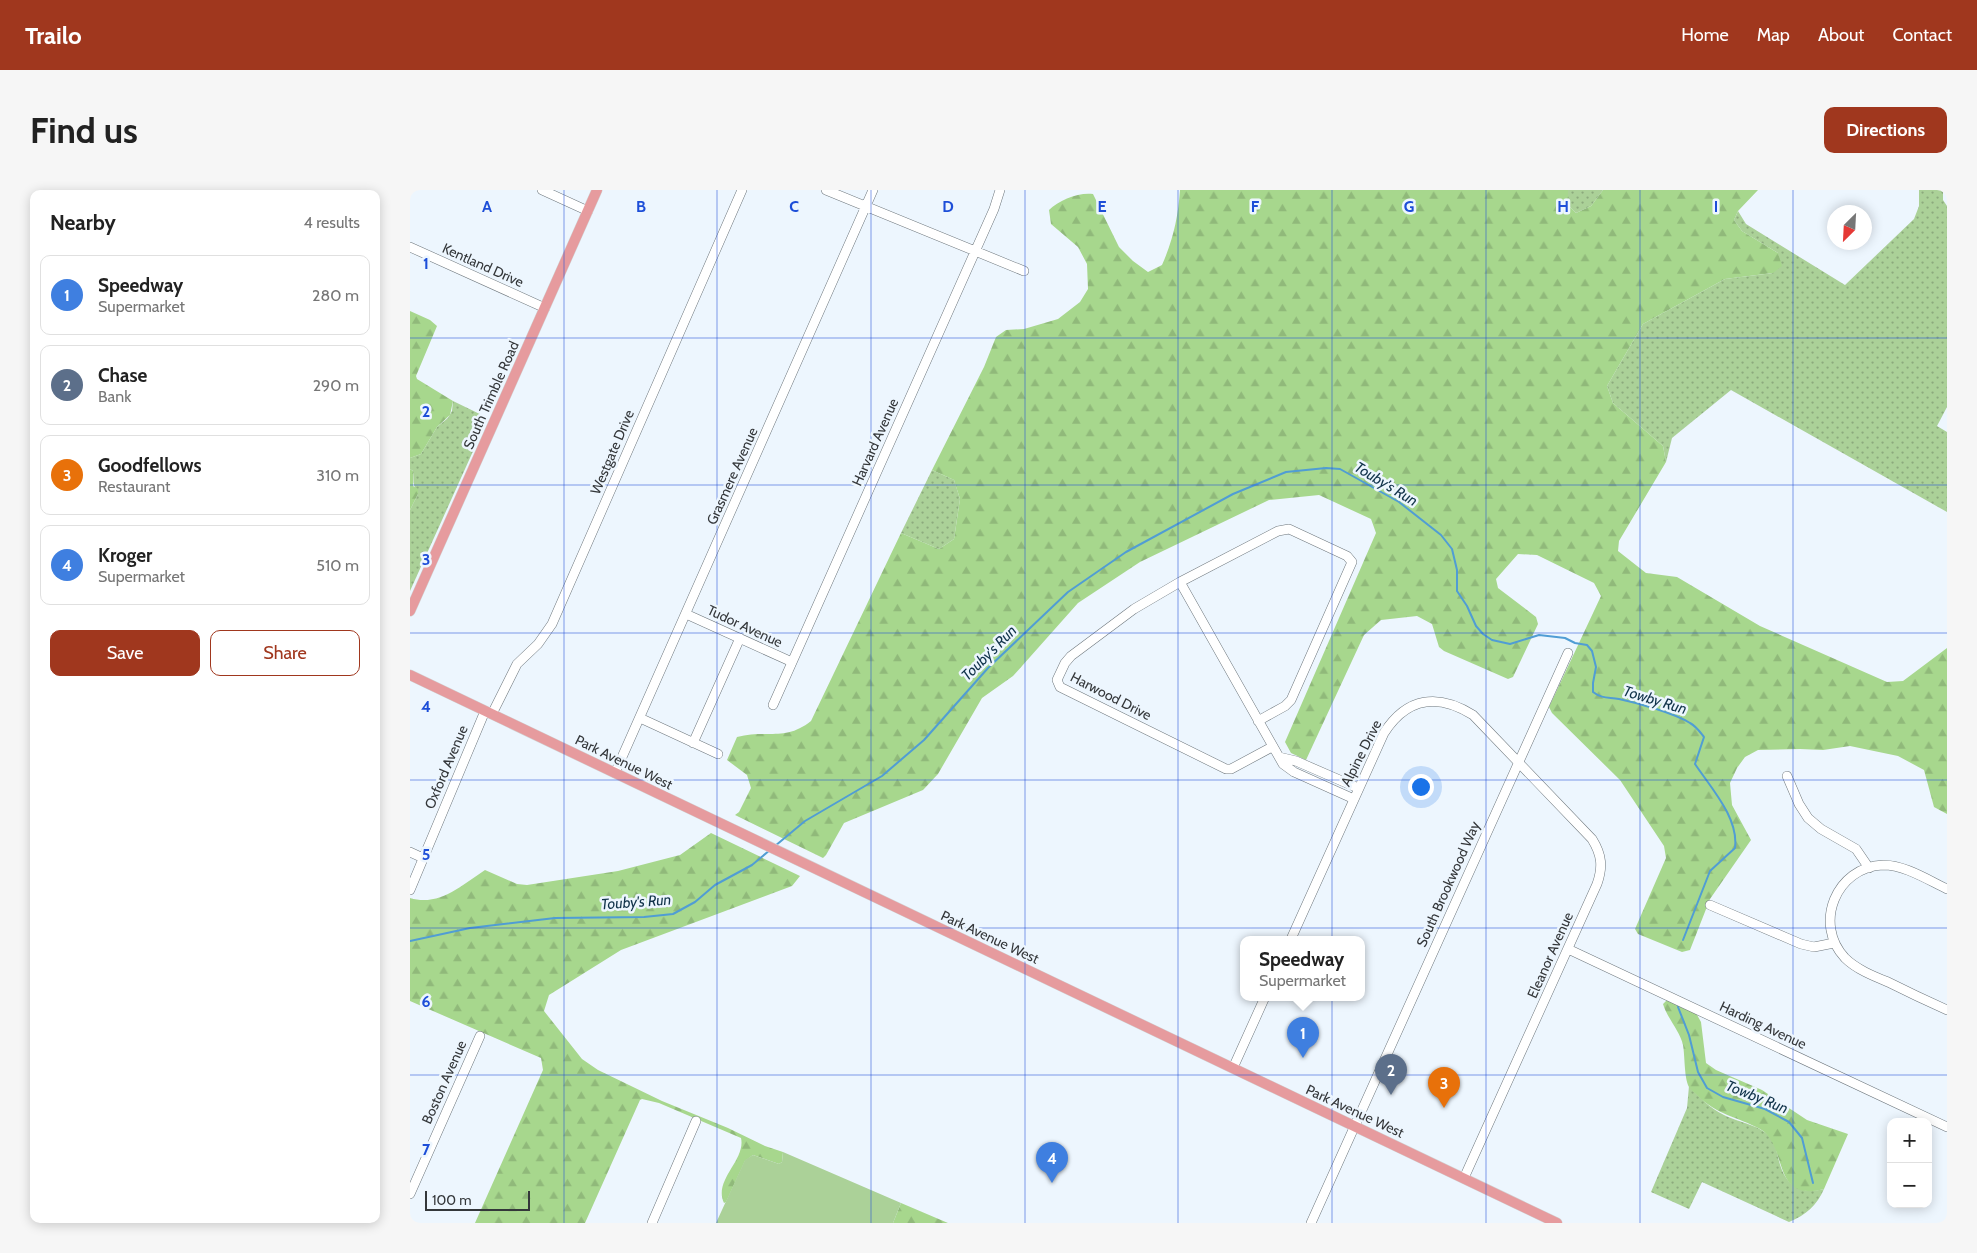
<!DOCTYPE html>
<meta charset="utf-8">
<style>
:root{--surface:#fff;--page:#f6f6f6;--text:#222;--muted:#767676;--line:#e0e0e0;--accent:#a0371e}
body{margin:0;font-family:Cabin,sans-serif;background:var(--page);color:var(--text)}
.controls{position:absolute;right:15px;bottom:15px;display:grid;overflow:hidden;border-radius:10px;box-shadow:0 2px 12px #0003}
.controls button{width:45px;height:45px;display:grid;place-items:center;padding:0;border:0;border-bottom:1px solid var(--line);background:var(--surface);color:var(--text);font:25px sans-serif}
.compass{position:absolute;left:1417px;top:15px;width:45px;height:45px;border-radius:50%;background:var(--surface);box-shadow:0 2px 12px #0003;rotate:204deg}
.scale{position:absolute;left:15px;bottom:12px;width:105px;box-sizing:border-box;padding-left:5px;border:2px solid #34373a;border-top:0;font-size:14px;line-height:18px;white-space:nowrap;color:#34373a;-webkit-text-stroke:4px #edf6fe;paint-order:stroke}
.you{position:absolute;left:1010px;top:596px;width:18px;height:18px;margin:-12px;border:4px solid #fff;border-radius:50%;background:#1a73e8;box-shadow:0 0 0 8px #1a73e833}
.badge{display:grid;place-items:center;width:32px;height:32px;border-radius:50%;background:var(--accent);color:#fff;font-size:16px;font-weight:700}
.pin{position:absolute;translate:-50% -41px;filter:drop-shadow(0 1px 2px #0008)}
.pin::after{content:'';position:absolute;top:26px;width:18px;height:15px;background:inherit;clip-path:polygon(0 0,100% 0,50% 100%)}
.popup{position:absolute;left:830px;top:746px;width:125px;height:65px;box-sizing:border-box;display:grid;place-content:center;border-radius:10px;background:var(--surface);filter:drop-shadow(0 1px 4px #0005);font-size:16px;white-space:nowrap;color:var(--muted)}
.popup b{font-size:19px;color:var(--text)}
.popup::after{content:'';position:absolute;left:50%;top:100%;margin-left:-10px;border:10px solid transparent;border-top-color:var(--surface)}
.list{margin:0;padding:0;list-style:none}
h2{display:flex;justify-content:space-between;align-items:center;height:65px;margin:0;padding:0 20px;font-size:21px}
h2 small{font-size:16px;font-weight:400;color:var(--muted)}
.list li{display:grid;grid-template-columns:32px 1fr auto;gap:15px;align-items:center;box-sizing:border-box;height:80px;margin:0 10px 10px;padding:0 10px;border:1px solid var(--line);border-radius:10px}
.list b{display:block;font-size:19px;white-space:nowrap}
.list p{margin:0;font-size:16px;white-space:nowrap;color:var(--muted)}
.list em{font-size:16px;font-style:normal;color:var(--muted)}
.actions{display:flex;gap:10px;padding:15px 20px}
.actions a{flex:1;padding:11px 0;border:1px solid var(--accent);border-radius:10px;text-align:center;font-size:18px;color:var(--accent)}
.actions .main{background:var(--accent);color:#fff}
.map{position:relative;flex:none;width:1537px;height:1033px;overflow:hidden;border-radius:10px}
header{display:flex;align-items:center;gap:30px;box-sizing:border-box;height:70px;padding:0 25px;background:var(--accent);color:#fff}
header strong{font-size:24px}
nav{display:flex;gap:28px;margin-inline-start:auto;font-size:18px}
.intro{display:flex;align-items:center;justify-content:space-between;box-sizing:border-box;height:120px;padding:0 30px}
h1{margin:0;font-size:35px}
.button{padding:12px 22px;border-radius:10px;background:var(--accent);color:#fff;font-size:18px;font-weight:700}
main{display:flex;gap:30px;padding:0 30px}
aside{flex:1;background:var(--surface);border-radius:10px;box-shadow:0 2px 12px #0003}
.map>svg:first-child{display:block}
</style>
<header>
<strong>Trailo</strong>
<nav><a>Home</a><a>Map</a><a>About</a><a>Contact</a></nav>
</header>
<div class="intro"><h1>Find us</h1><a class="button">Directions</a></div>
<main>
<aside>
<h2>Nearby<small>4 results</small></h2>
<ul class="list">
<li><span class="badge" style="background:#3f7fe0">1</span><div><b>Speedway</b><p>Supermarket</p></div><em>280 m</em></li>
<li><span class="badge" style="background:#5c6f8a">2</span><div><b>Chase</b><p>Bank</p></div><em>290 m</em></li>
<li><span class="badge" style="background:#e8710a">3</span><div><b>Goodfellows</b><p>Restaurant</p></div><em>310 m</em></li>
<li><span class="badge" style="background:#3f7fe0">4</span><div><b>Kroger</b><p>Supermarket</p></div><em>510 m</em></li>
</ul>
<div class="actions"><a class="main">Save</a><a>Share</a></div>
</aside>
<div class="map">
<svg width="1537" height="1033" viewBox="0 0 1537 1033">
<defs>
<pattern id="grass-dots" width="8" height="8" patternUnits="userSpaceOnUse" patternTransform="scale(1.25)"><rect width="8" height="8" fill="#abd198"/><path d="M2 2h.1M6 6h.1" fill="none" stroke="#8caa7d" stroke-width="1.8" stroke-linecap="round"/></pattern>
<pattern id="forest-firs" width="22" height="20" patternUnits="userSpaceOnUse" patternTransform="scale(1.25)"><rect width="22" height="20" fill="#a7d78d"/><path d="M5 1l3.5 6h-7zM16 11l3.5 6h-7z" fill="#90b97a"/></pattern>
</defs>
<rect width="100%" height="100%" fill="#edf6fe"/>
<path fill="url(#grass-dots)" d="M1158,0H1193L1181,16L1166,23L1158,15Z
M1509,0H1533V10L1537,16V217L1527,236L1537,242V322L1321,200L1262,248L1256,272L1253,256L1203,213L1197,196L1233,134L1315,89L1363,83L1368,63L1332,41L1324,30L1328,21L1336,34L1435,95L1504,29L1509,16Z
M43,211L78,228L0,401V320L8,304C2,292 4,293 3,281L0,279V268L11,264L27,237L38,228L42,221Z
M522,280L544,290L550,309L544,349L529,359L491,343Z
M1279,896C1290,908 1300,918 1314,925C1330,933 1351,935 1362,949C1366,954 1367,965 1369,971C1375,995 1390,1005 1414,999C1407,1015 1396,1025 1379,1032L1292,992L1279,1019L1241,1002L1277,918Z"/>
<path fill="url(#forest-firs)" d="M770,0H1158V15L1166,23L1181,16L1193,0H1348L1328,21L1324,30L1332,41L1368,63L1372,76L1363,83L1315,89L1233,134L1197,196L1203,213L1253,256L1256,272L1209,351L1208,361L1236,383L1267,387L1350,436L1477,492L1493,491L1537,458V624L1524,617L1514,580L1488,566L1440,556L1413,560L1390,559L1348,560L1335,567L1327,578L1320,593L1322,615L1341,650L1300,709L1280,760L1272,762L1228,744L1225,739L1256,668L1254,656L1210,590L1142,523L1139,517L1191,406L1184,393L1127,365L1108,364L1086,389L1088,398L1126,427L1128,434L1103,487L1098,489L1034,461L1029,457L1022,434L1007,426L971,430L954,445L896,570L881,563L875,552L966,343L961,329L909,305L859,310L730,372L668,413L603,486L572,508L528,584L513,600L434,633L416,665L413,668L325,625L329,622L341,598L337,585L317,570L327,547C355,539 375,552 401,531L491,343L529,359L544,349L550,309L544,290L522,280L574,177L586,147L596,140L614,139L648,129L670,112L678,99L677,74L668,57L641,34L639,20C649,10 669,2 683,4L709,57L723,71L738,82L752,75C763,50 768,28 770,0Z
M0,121L20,130L27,136L6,186L7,189L43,211L40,225L27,237L11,264L0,268Z
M0,279L3,281V296L8,299V304L0,320Z
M301,643L390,686L382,696L211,760L139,805L134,821L172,869L188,880L252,911L318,938L355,956L373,962L372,972L369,974L343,965L335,971L316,1012L314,1013C303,990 336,970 331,948L249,913L232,909L230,910L175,1033H65L133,880L131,868L0,811V708C29,717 52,695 75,680L107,694L117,695L208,681L270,665Z
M1258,809L1286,823L1291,832L1296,873L1306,880L1352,900L1397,930L1438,944L1414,999C1360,1013 1379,955 1350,939C1326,926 1308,926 1287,905C1285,903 1281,900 1279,897C1274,888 1275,866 1273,855C1270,841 1257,828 1253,814Z
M491,1013L538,1033H483Z"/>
<path fill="#abd198" d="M373,962L491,1013L483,1033H306L335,970L343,965L369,974L372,972Z"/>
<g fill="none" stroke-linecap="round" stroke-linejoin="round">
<path stroke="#509dd4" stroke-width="2" d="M365,656L395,631L472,586L514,550L578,478L658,402L716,362L823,304L876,282L916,278L930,279L989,312L1031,345L1042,359L1047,380V401L1057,416L1066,436L1073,444L1082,450L1100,454L1129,445L1155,448L1165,453L1177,455L1182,461L1186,477L1183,493V502C1192,509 1199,507 1209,509C1228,513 1264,523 1280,533C1286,536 1290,542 1294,547L1285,574C1301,598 1329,628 1325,658L1300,681L1273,750
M0,751L60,738L145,728L234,727L263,724L285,712L305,695L342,675L360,660
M1268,817L1279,845L1288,882L1297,898L1313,907L1355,919L1379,932L1392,948L1403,993"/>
<g stroke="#6e777d" stroke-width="10">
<path id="minor" d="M132,0L178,21
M416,0L614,81
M0,57L135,118
M770,392L873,574L884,582L944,609
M276,424L382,472
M363,515L584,19L590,0
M82,524L107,474L128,454L142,434L332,0
M230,528L308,564
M848,531L875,516L881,510L942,372L937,366L879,339L868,341L770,392L724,419L661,466L655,473L647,490L650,497L816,579H821L862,557
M283,553L330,448
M869,567L886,571L948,598
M205,583L463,0
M1377,586L1389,614L1398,628L1411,639L1446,659L1459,678
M0,662L13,668
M1537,699C1518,690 1495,675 1473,675C1426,677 1403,734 1435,768C1446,779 1463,786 1478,792C1498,802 1517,811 1537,820
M0,700L75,521
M1300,715L1391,754L1404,757L1424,753
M881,749L974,543C997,507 1028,503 1063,525L1182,649C1192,665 1193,677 1187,694L1054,988
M1158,759L1537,937
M823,878L855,807
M0,1004L70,846
M242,1033L286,931
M901,1033L1158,463"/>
</g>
<g stroke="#d2d3d4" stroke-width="11">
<path id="major" d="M0,421L187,0
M0,485L1147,1033"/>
</g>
<use href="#minor" stroke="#fff" stroke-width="9"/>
<use href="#major" stroke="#e69b9e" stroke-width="10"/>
</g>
<path fill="none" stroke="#1d4ed8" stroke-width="1" stroke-opacity="0.55" d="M154,0V1033M307,0V1033M461,0V1033M615,0V1033M768,0V1033M922,0V1033M1076,0V1033M1230,0V1033M1383,0V1033M0,148H1537M0,295H1537M0,443H1537M0,590H1537M0,738H1537M0,885H1537"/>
<g text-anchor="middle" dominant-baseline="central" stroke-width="5" stroke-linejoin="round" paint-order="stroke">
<g font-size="14" fill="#34373a" stroke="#edf6fe">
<text transform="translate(73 75) rotate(24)">Kentland Drive</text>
<text transform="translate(81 205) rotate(-66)">South Trimble Road</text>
<text transform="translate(465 252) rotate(-66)">Harvard Avenue</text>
<text transform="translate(202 262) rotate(-67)">Westgate Drive</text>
<text transform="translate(322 286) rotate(-66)">Grasmere Avenue</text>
<text transform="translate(335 436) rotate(25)">Tudor Avenue</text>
<text transform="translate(701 506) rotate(27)">Harwood Drive</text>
<text transform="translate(951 563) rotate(-63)">Alpine Drive</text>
<text transform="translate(214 572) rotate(26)">Park Avenue West</text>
<text transform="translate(36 577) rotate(-67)">Oxford Avenue</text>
<text transform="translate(1038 694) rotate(-66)">South Brookwood Way</text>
<text transform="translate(580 747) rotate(25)">Park Avenue West</text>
<text transform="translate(1140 765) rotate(-66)">Eleanor Avenue</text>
<text transform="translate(1353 835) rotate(25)">Harding Avenue</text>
<text transform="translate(34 892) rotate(-66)">Boston Avenue</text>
<text transform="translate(945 921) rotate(25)">Park Avenue West</text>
</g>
<g font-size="15" font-style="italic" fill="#11334a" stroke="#edf6fe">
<text transform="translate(976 294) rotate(31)">Touby's Run</text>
<text transform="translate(579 463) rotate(-45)">Touby's Run</text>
<text transform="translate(1245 510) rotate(17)">Towby Run</text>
<text transform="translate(226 712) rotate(-4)">Touby's Run</text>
<text transform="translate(1347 907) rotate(22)">Towby Run</text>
</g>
</g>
<g font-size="16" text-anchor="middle" font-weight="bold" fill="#1d4ed8" stroke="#edf6fe" stroke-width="5" stroke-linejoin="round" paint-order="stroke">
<text x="77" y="22">A</text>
<text x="231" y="22">B</text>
<text x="384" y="22">C</text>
<text x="538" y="22">D</text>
<text x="692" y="22">E</text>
<text x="845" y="22">F</text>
<text x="999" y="22">G</text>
<text x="1153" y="22">H</text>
<text x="1306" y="22">I</text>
<text x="16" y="79">1</text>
<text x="16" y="227">2</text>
<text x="16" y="375">3</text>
<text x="16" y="522">4</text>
<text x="16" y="670">5</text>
<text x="16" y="817">6</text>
<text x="16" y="965">7</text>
</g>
</svg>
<div class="controls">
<button>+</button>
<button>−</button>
</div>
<svg class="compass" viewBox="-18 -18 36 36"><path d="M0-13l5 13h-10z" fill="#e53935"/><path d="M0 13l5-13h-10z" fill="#767676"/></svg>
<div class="scale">100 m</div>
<div class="you"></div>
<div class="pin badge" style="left:893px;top:868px;background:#3f7fe0">1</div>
<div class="popup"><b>Speedway</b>Supermarket</div>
<div class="pin badge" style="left:981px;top:905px;background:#5c6f8a">2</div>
<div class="pin badge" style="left:1034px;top:918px;background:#e8710a">3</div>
<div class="pin badge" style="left:642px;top:993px;background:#3f7fe0">4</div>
</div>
</main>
